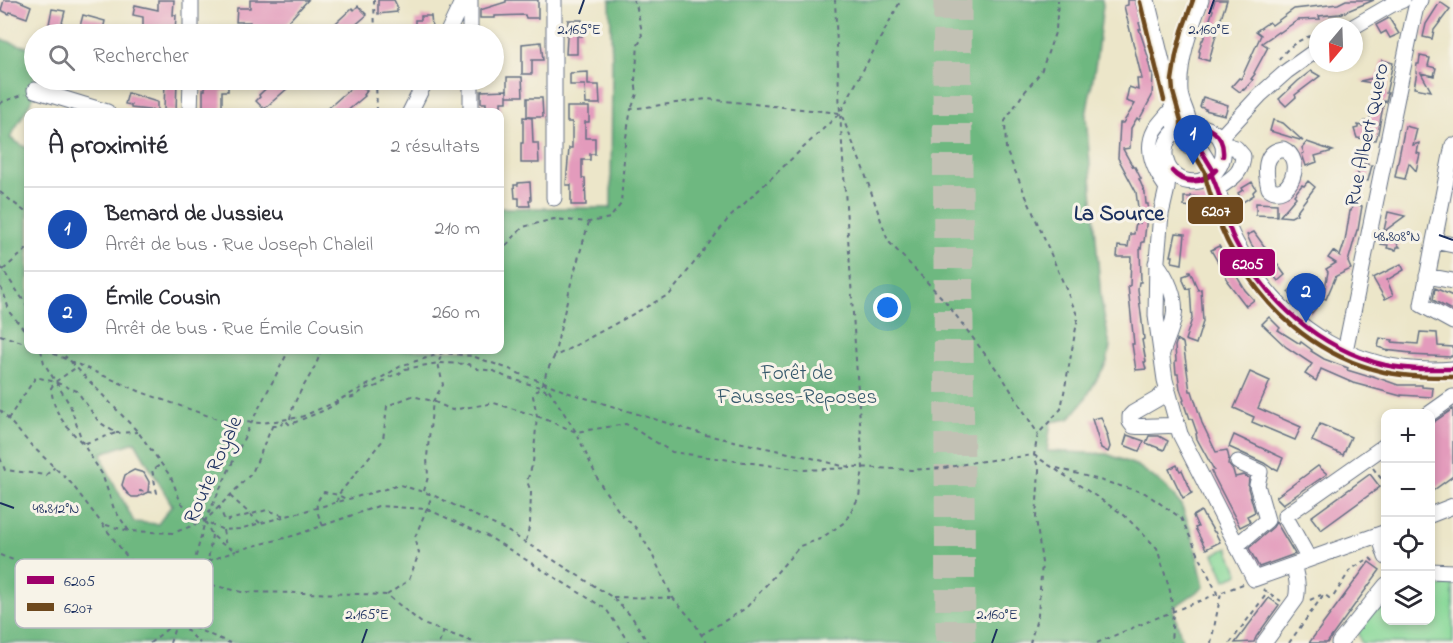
<!DOCTYPE html>
<html lang="fr">
<meta charset="utf-8">
<style>
:root{--surface:#fff;--page:#f7f7f7;--text:#2b2b33;--muted:#7c7c81;--line:#e1e1e2;--accent:#b5179e}
body{margin:0;font-family:"Indie Flower",sans-serif;background:var(--page);color:var(--text)}
.controls{position:absolute;right:18px;bottom:18px;display:grid;overflow:hidden;border-radius:12px;box-shadow:0 3px 9px #0003}
.controls button{width:54px;height:54px;display:grid;place-items:center;padding:0;border:0;border-bottom:2px solid var(--line);background:var(--surface);color:var(--text);font:30px sans-serif}
.compass{position:absolute;left:1309px;top:18px;width:54px;height:54px;border-radius:50%;background:var(--surface);box-shadow:0 3px 9px #0003;rotate:199deg}
.you{position:absolute;left:888px;top:308px;width:21px;height:21px;margin:-15px;border:4px solid #fff;border-radius:50%;background:#1a73e8;box-shadow:0 0 0 9px #1a73e833}
.badge{display:grid;place-items:center;width:39px;height:39px;border-radius:50%;background:var(--accent);color:#fff;font-size:20px;font-weight:700}
.pin{position:absolute;translate:-50% -50px;filter:drop-shadow(0 2px 3px #0008)}
.pin::after{content:'';position:absolute;top:32px;width:21px;height:18px;background:inherit;clip-path:polygon(0 0,100% 0,50% 100%)}
.list{margin:0;padding:0;list-style:none}
h2{display:flex;justify-content:space-between;align-items:center;height:78px;margin:0;padding:0 24px;font-size:26px}
h2 small{font-size:20px;font-weight:400;color:var(--muted)}
.list li{display:grid;grid-template-columns:39px 1fr auto;gap:18px;align-items:center;box-sizing:border-box;height:84px;padding:0 24px;border-top:2px solid var(--line)}
.list b{display:block;font-size:22px;white-space:nowrap}
.list p{margin:0;font-size:20px;white-space:nowrap;color:var(--muted)}
.list em{font-size:20px;font-style:normal;color:var(--muted)}
.icon{flex:none;width:33px;height:33px;fill:none;stroke:currentColor;stroke-width:2;stroke-linecap:round;stroke-linejoin:round}
.map{position:relative;flex:none;width:1453px;height:643px;overflow:hidden}
.search{position:absolute;background:var(--surface);box-shadow:0 3px 9px #0003;left:24px;top:24px;width:480px;height:66px;display:flex;align-items:center;gap:15px;box-sizing:border-box;padding:0 21px;border-radius:33px;color:var(--muted);font-size:22px}
.panel{position:absolute;background:var(--surface);box-shadow:0 3px 9px #0003;left:24px;top:108px;width:480px;height:246px;border-radius:12px}
.map>svg:first-child{display:block}
</style>
<div class="map">
<svg width="1453" height="643" viewBox="0 0 1453 643">
<rect width="100%" height="100%" fill="#f7f3e8"/>
<filter id="ink" filterUnits="userSpaceOnUse"><feTurbulence type="fractalNoise" baseFrequency=".0167" numOctaves="2"/><feDisplacementMap in="SourceGraphic" scale="12" xChannelSelector="R" yChannelSelector="G"/><feConvolveMatrix kernelMatrix="1 2 1 2 8 2 1 2 1" color-interpolation-filters="sRGB"/></filter>
<filter id="wash" filterUnits="userSpaceOnUse"><feTurbulence type="fractalNoise" baseFrequency=".008" numOctaves="4" result="noise"/><feDisplacementMap in="SourceGraphic" scale="24" xChannelSelector="R" yChannelSelector="G"/><feGaussianBlur stdDeviation="1.35" result="paint"/><feColorMatrix in="noise" values="0 0 0 0 0 0 0 0 0 0 0 0 0 0 0 0 0 1.4 0 .05"/><feComposite in="paint" operator="in"/></filter>
<g filter="url(#wash)">
<rect width="100%" height="100%" fill="#ece6c9"/>
<path fill="#88d898" stroke="#52847b" stroke-width="1.5" d="M1228,548L1239,574L1225,580L1214,554Z
M1453,582V643H1361L1357,629L1372,610L1385,605L1386,620H1430L1431,589Z"/>
<path fill="#6eb880" stroke="#44746f" stroke-width="1.5" fill-rule="evenodd" d="M610,0H1102L1103,5L1096,61L1086,116L1101,299L1110,346L1107,362L1084,401L1069,419L1051,422L1047,451L1107,454L1138,466L1164,485L1181,505L1192,533L1204,587L1173,608L1183,643H0V39L34,49V80H43L10,138L28,149V350H500V208H611L612,62ZM135,442L172,505L158,524L134,522L105,466L102,453Z"/>
<g id="blocks">
<path fill="#e39bbc" d="M4,0H17L31,6L27,18L10,12L9,14L1,10Z
M158,0H174L173,15H176L175,34H143V17L133,15L135,5L158,10Z
M250,0H308L277,34H250V22H236L237,8H250Z
M378,0H394L397,6V12L378,14Z
M506,0H538V18H526L525,15L495,16V18H480V10L506,2Z
M1128,0H1135L1141,22L1139,23L1141,29H1139L1149,59L1148,60L1151,73H1153L1152,96L1139,120L1137,118L1131,128L1130,148L1123,149L1133,167H1135L1141,179H1139L1145,193L1146,204H1148L1149,217H1147L1144,242H1142L1141,249L1140,248L1141,282H1139L1138,289L1144,339L1142,340L1146,362H1144L1146,369L1136,370L1132,344H1134L1128,286H1130L1131,257H1117L1118,246L1128,247L1130,234H1134L1136,222L1140,223L1136,192L1118,158L1120,123H1123L1135,104L1126,101L1129,87L1138,90L1137,79H1142L1124,6L1128,5Z
M1215,0H1227L1217,31L1209,61L1199,58L1200,52L1199,51L1202,40H1203L1213,10L1212,9Z
M1346,0H1374L1340,14L1319,16L1320,19L1298,20L1279,33L1278,32L1262,43L1268,47L1254,73L1255,74L1251,79L1253,80L1244,90L1243,89L1240,92L1232,86L1239,78L1241,79L1261,35L1256,31L1269,22L1272,25L1294,9L1338,4Z
M1440,2L1450,9L1434,30L1432,39L1423,37L1426,24Z
M358,6L367,15L345,34H324L352,8L354,10Z
M52,9L65,11L61,27L49,24Z
M83,15L105,21L102,34H87L79,30Z
M421,16H431L432,27H429V32L425,34L415,32V20H421Z
M1389,18L1399,34L1390,38L1386,31L1381,34L1376,25Z
M568,20H582V36H577V54H566Z
M541,42L543,60H532V74H522V44Z
M1420,56L1430,58L1428,66L1436,68L1434,76L1421,73L1431,91L1414,88L1417,72H1416L1417,64H1419Z
M1382,60L1393,63L1386,93H1388L1386,102L1384,101L1378,133L1376,140L1357,138L1354,129L1358,128V125L1362,126L1364,121L1369,122L1378,84L1360,81L1378,77Z
M1311,71L1320,76L1295,95L1296,97L1286,106L1279,99L1298,81Z
M588,72V85H599L600,104H586L585,85H570V73Z
M507,77H522L523,96H507Z
M165,80H177L176,112L164,110Z
M205,80H218V82H228V91H222V112H203V90H205Z
M275,80H297L264,109L256,101L260,97L259,95Z
M357,84L367,91L364,95L365,96L346,112H324L352,87L353,88Z
M507,90V102H501V112H486V103H481V91Z
M128,93L157,102V111L131,108V105L125,104Z
M1203,97L1228,105L1225,115L1205,110L1206,109L1200,107Z
M527,98H542L543,117H527Z
M567,107H589V122H585V138H595V154H590V160H582V178H585L586,205H571V185H566L569,148H572V122H567Z
M523,117L532,118L533,143H538L539,163H521V143H523Z
M1273,120L1283,123L1303,141L1270,131Z
M1405,126L1417,129L1413,145L1419,143L1417,153L1420,154L1416,171L1409,163L1405,179L1395,177Z
M1307,142L1333,151L1315,156L1317,162L1306,166L1302,154L1304,153L1302,148Z
M1360,163L1372,165L1368,181L1357,179Z
M1308,181L1315,187L1296,212L1297,214L1291,217L1280,216L1296,197L1294,195L1302,185L1304,186Z
M530,182L531,200H529L530,206H519V198H515L514,185H518V183Z
M1252,182L1256,189L1253,192L1254,195L1243,202L1238,193L1243,190L1242,188Z
M1191,196L1210,199L1209,209L1184,206V197H1191Z
M1256,203L1277,204V216L1256,215Z
M1353,203L1362,206L1358,230H1357L1348,262L1351,269L1336,276L1326,299L1323,298L1328,272L1326,269L1336,263L1328,258L1333,251L1340,256L1345,241L1350,211H1351Z
M1388,212L1405,216L1386,230L1400,247H1397L1396,250L1387,248L1388,245L1381,244Z
M1254,232L1285,275L1278,281L1274,276L1273,277L1265,266L1266,265L1251,244L1247,235Z
M1176,233L1185,234L1182,264L1172,262L1173,256H1171Z
M1219,246L1227,258H1228L1235,269L1233,270L1245,290L1254,300L1246,306L1227,281L1228,280L1211,250Z
M1401,264L1404,270L1387,280L1393,295L1385,299L1373,278Z
M1189,271H1190L1198,290L1201,289L1203,322L1196,344L1185,340L1192,319L1190,288L1187,289L1183,280V276L1189,274Z
M1295,285L1316,308L1311,314L1288,292Z
M1435,288L1453,296V311L1433,300Z
M1269,317L1280,328L1278,330L1300,344L1301,342L1312,350L1311,351L1324,359L1348,368L1347,370L1370,377V375L1398,385H1422V387L1433,388L1432,397L1401,395V396L1353,383L1321,369L1316,381L1305,374L1312,364L1286,347L1262,324Z
M1420,332L1437,333L1438,346L1453,347V356H1451V357L1410,355L1411,353L1384,350V349L1378,347L1380,338L1393,340L1392,342L1418,344Z
M1177,340L1183,343L1190,391H1192L1202,423L1216,452L1227,450L1229,458L1228,464L1233,470L1235,477L1244,475L1249,478L1248,488L1255,512L1247,516L1250,522L1240,527L1211,471L1214,470L1197,439L1196,434L1197,433L1192,419H1190L1188,413H1187L1183,401L1184,400L1180,389L1178,374H1176L1175,362L1176,361L1175,346Z
M1250,372L1270,381L1258,408L1301,427L1295,440L1252,422L1254,417L1234,408Z
M1453,409V476L1431,492V424Z
M1101,417L1108,435H1107L1110,447L1108,452L1101,448L1092,419Z
M1320,424L1351,437L1343,455L1312,441Z
M1127,435L1144,441L1139,451L1124,445Z
M1234,435L1283,458L1278,470L1274,468L1273,469L1264,463L1229,447Z
M1149,436H1159L1168,441L1164,450L1146,443Z
M1177,465L1180,471L1182,470L1192,493L1183,498L1169,469Z
M1318,466L1327,474L1283,504L1276,497Z
M134,470L144,473L149,482L148,492L138,497H132L128,494L124,489L122,485L125,475Z
M1370,474L1380,487L1321,530L1311,517Z
M1201,511L1204,517H1205L1214,532H1215L1220,542L1206,549L1195,528L1198,527L1193,516Z
M1276,522L1295,554L1259,567L1249,548L1273,527Z
M1369,562L1380,570L1327,643H1309Z
M1269,598L1279,605L1256,637L1254,642L1235,643Z"/>
</g>
</g>
<g filter="url(#ink)">
<use href="#blocks" fill-opacity="0" stroke="#646f83" stroke-width="1.5"/>
<g fill="none" stroke-linecap="round" stroke-linejoin="round">
<path stroke="#c2c1b4" stroke-width="21" stroke-dasharray="21 10" stroke-linecap="butt" d="M944,0L943,83L946,643
M961,0L965,643"/>
<g stroke="#646f83" stroke-width="17">
<path id="minor" d="M470,0V34
M1147,0L1173,107L1176,130L1180,131L1189,147
M1201,0C1190,29 1178,61 1180,92C1181,105 1191,116 1188,129L1213,170L1212,176C1221,193 1222,210 1229,228C1232,235 1235,242 1239,248C1282,330 1360,377 1453,369
M1353,27L1391,5L1403,0
M191,34V0
M447,34L463,0
M471,80V112
M35,90L107,112
M190,112L191,80
M410,112L426,80
M1190,124C1197,125 1205,127 1212,131C1227,139 1226,159 1216,171C1212,176 1206,179 1200,181C1164,189 1148,135 1190,124Z
M1220,138L1260,95L1287,71L1318,49
M1453,145L1434,241L1453,245
M1283,149C1307,160 1288,203 1269,188C1265,172 1263,152 1283,149Z
M1169,168L1167,188L1161,214L1157,260L1156,316L1165,380L1180,434L1254,579L1386,532
M1167,188C1155,171 1144,150 1155,130C1160,122 1168,115 1173,107
M1218,188C1232,178 1242,174 1243,156L1236,148L1223,144
M554,198V0
M1434,241L1422,305L1453,322
M1156,263C1167,277 1177,298 1174,316C1172,329 1166,340 1162,353
M1427,276L1453,281
M1345,351L1412,24L1416,7L1420,0
M1168,388L1159,398L1133,413L1130,416V422L1133,426C1148,428 1163,424 1178,426
M1429,414L1453,397
M1430,515L1453,506
M1379,535L1386,557
M1236,546L1267,520L1257,485L1260,472L1238,462
M1309,559L1285,516L1386,445
M1430,571L1453,572
M1264,643L1296,599C1299,588 1297,577 1293,565
M1339,643L1386,585"/>
</g>
<path stroke="#646f83" stroke-width="2" stroke-dasharray="4.5 4.5" stroke-linecap="butt" d="M374,0L375,34
M1279,60C1289,45 1301,38 1318,34
M376,80L377,112
M0,104L2,102L25,94
M632,107L637,94L635,80L636,70L638,45L642,38L641,27L636,4L633,0
M357,112L359,111L377,110
M842,116L864,171L888,241L945,301L1003,378L1038,434
M0,192L28,214
M500,252L523,227L554,219L589,222L610,218L621,204L625,143L631,109L706,99L840,113
M0,266L28,307
M3,270L28,248
M0,287L3,291L10,313L28,334
M0,335L28,344
M41,350L44,363L70,405L83,444L102,474L114,509L129,531L173,533L205,521L252,473L274,422
M45,350L141,392L223,421L262,423L301,417L331,404L379,379L403,365L443,353L472,356L512,370L524,376L544,382L566,392L706,435L812,458L842,466L911,470L944,468L975,462L1034,455L1124,515L1157,548L1170,591L1173,612L1171,643
M58,350L67,358
M554,357L571,283L589,222
M71,362L138,432L171,477L181,503L205,521L223,530L239,529L400,485L433,495L509,532L612,597L632,617L648,643
M544,382L576,432L599,482L620,513L636,528L650,550L673,598L694,622L706,643
M0,410L31,445L71,483L128,558L146,574L164,582L189,583L195,585L208,584L242,592L360,594L387,595L423,624L476,643
M8,419L36,377L55,382L77,391L99,422L116,433L83,444C64,423 55,417 51,388L55,382L77,367
M290,419C294,393 315,375 321,350
M272,426H280L285,420L290,425C308,415 329,412 344,397C355,400 358,392 367,388C370,387 374,388 377,386C386,382 388,375 399,374L405,369L438,363L468,364L478,369L494,371L508,378L540,387L550,393
M116,433L137,432
M0,458L5,470L46,475L55,467
M1057,468L1145,493L1181,518L1217,593
M1373,468L1386,485
M139,491L157,493L152,470L162,464
M424,491L428,477L427,457L433,401L443,385L438,363L444,350
M230,496L260,523
M337,502L338,495L383,440L387,406L412,396L433,401L452,410L494,403L537,416L576,432L626,424L672,452L803,470L851,468
M219,506L225,521L267,510L285,516
M205,521L212,535L226,547L238,550L296,535L378,506L427,509L489,537L606,609L629,643
M106,525L129,531
M323,526C317,511 312,505 324,492L338,495L346,499
M223,530L226,547
M526,541L530,523L531,492L527,481L533,463L537,416L533,396L544,382L546,373L554,357L670,294L728,219L840,113L835,0
M0,555L177,621L230,643
M192,569L208,561L236,551
M208,584V561L212,535
M1263,589L1281,601
M93,590L119,582L135,564
M387,595L409,580L419,553L415,537L432,496
M613,597L673,598
M1310,600L1321,595
M179,623L200,643
M701,635L746,608L800,546L820,539L845,522L859,497L863,468L840,113L901,0
M150,643L177,621
M170,643L189,583L205,521L251,423L289,350
M439,643L444,631
M1030,643L1038,615L1042,563L1036,518L1039,470L1034,455L1038,434L1061,409L1078,317L1006,150L1005,121L1023,94L1041,72L1056,30L1058,0
M1097,643C1145,622 1194,603 1243,584
M1211,643L1221,593
M1230,643L1268,592
M1289,643L1324,594L1329,598L1333,597L1351,569L1370,558L1374,562"/>
<use href="#minor" stroke="#fff" stroke-width="15"/>
<g stroke="#f7f3e8" stroke-width="9">
<path id="bus-1" d="M1190,124L1188,129L1213,170L1212,176C1222,197 1224,220 1235,241C1266,301 1318,348 1385,365C1407,370 1430,369 1453,369
M1186,125C1207,125 1225,132 1223,156
M1172,171C1186,185 1203,182 1216,170
M1172,171C1184,186 1204,184 1216,170"/>
</g>
<g stroke="#f7f3e8" stroke-width="9">
<path id="bus-2" d="M1193,0L1182,31L1176,55L1172,80L1173,92L1181,121V132L1205,172C1204,179 1215,206 1217,215C1222,234 1231,249 1241,265C1273,318 1323,358 1384,372C1407,377 1430,377 1453,377
M1140,2L1164,100"/>
</g>
<use href="#bus-1" stroke="#9e006a" stroke-width="4.5"/>
<use href="#bus-2" stroke="#6e491e" stroke-width="4.5"/>
</g>
</g>
<path fill="none" stroke="#1b2f5e" stroke-width="2" d="M579,14L584,0M1209,14L1214,0M1439,235L1453,240M0,503L14,508M362,643L367,629M992,643L997,629"/>
<g text-anchor="middle" dominant-baseline="central" stroke-width="6" stroke-linejoin="round" paint-order="stroke">
<g font-size="21" fill="#1b2f5e" stroke="#f7f3e8">
<text transform="translate(1368 135) rotate(-78)">Rue Albert Quero</text>
<text transform="translate(214 470) rotate(-66)">Route Royale</text>
</g>
<g font-size="21" fill="#36596c" stroke="#f7f3e8">
<text x="797" y="374">Forêt de<tspan x="797" dy="24">Fausses-Reposes</tspan></text>
</g>
<g font-size="22" font-weight="bold" fill="#1b2f5e" stroke="#f7f3e8">
<text x="1119" y="215">La Source</text>
</g>
</g>
<rect x="15" y="559" width="198" height="69" rx="9" fill="#f7f3e8" stroke="#b5b8bf" stroke-width="1.5"/>
<rect x="27" y="576" width="27" height="8" fill="#9e006a"/>
<rect x="27" y="603" width="27" height="8" fill="#6e491e"/>
<g font-size="16" fill="#1b2f5e">
<text x="64" y="586">6205</text>
<text x="64" y="613">6207</text>
</g>
<g font-size="15" text-anchor="middle" fill="#1b2f5e" stroke="#f7f3e8" stroke-width="6" stroke-linejoin="round" paint-order="stroke">
<text x="579" y="34">2.165°E</text>
<text x="1209" y="34">2.160°E</text>
<text x="1397" y="241">48.808°N</text>
<text x="56" y="513">48.812°N</text>
<text x="367" y="619">2.165°E</text>
<text x="997" y="619">2.160°E</text>
</g>
<g stroke="#f7f3e8" stroke-width="2">
<rect x="1187" y="196" width="57" height="29" rx="6" fill="#6e491e"/>
<rect x="1219" y="248" width="57" height="29" rx="6" fill="#9e006a"/>
</g>
<g font-size="16" text-anchor="middle" font-weight="bold" fill="#fff">
<text x="1216" y="216">6207</text>
<text x="1248" y="269">6205</text>
</g>
</svg>
<div class="controls">
<button>+</button>
<button>−</button>
<button><svg class="icon" aria-label="locate" viewBox="0 0 24 24"><circle cx="12" cy="12" r="6"/><path d="M12 2v4M12 18v4M2 12h4M18 12h4"/></svg></button>
<button><svg class="icon" aria-label="layers" viewBox="0 0 24 24"><path d="M12 4l9 5-9 5-9-5zM3 14l9 5 9-5"/></svg></button>
</div>
<svg class="compass" viewBox="-18 -18 36 36"><path d="M0-13l5 13h-10z" fill="#e53935"/><path d="M0 13l5-13h-10z" fill="#7c7c81"/></svg>
<div class="you"></div>
<div class="pin badge" style="left:1193px;top:165px;background:#1a4fb4">1</div>
<div class="pin badge" style="left:1306px;top:323px;background:#1a4fb4">2</div>
<div class="search"><svg class="icon" aria-label="search" viewBox="0 0 24 24"><circle cx="10" cy="10" r="6"/><path d="M15 15l6 6"/></svg>Rechercher</div>
<section class="panel">
<h2>À proximité<small>2 résultats</small></h2>
<ul class="list">
<li><span class="badge" style="background:#1a4fb4">1</span><div><b>Bernard de Jussieu</b><p>Arrêt de bus · Rue Joseph Chaleil</p></div><em>210 m</em></li>
<li><span class="badge" style="background:#1a4fb4">2</span><div><b>Émile Cousin</b><p>Arrêt de bus · Rue Émile Cousin</p></div><em>260 m</em></li>
</ul>
</section>
</div>
